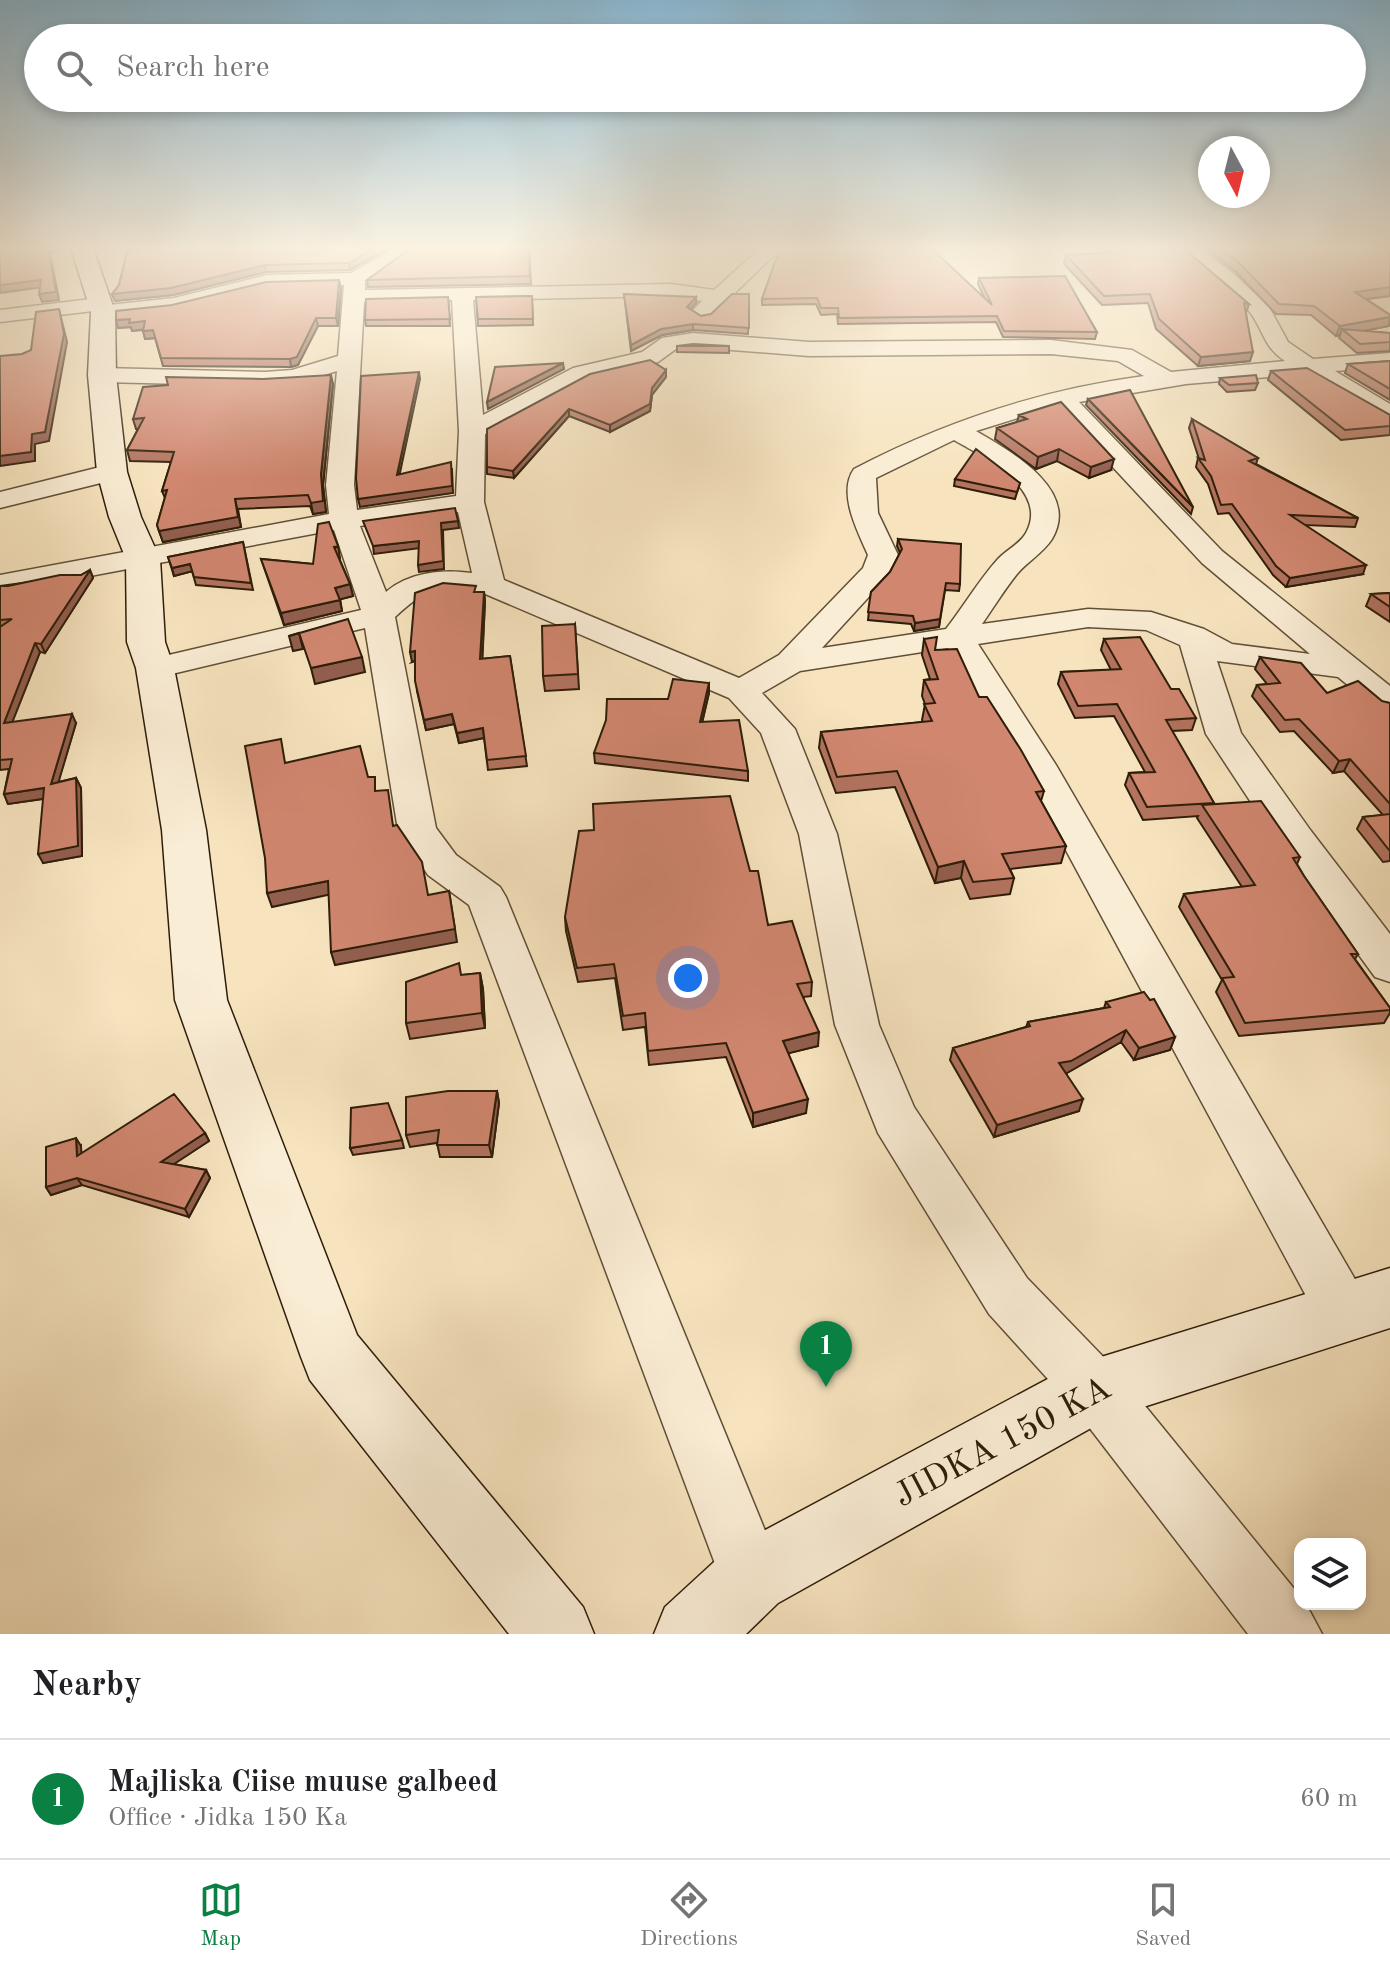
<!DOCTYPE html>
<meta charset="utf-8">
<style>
:root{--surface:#fff;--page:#f6f6f6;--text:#202124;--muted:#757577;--line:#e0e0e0;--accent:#0b8043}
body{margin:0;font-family:"Old Standard TT",serif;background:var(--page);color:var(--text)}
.controls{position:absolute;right:24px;bottom:24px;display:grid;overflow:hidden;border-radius:16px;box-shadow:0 4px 12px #0003}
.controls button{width:72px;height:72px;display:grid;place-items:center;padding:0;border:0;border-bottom:2px solid var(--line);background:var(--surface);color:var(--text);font:40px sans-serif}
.compass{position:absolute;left:1198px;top:136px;width:72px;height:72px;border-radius:50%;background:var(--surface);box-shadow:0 4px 12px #0003;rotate:173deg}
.you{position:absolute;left:688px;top:978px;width:28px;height:28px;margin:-20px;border:6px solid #fff;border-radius:50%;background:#1a73e8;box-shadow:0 0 0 12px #1a73e833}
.badge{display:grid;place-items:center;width:52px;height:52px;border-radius:50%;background:var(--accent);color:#fff;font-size:26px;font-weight:700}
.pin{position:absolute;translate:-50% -66px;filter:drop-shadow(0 2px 4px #0008)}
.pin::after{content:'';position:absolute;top:42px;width:28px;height:24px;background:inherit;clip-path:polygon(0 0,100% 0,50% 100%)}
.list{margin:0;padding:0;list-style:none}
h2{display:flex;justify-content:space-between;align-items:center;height:104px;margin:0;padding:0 32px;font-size:34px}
h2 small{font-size:26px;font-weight:400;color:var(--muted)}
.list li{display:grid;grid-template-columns:52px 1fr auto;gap:24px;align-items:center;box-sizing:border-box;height:120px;padding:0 32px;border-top:2px solid var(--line)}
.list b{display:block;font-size:30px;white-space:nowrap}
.list p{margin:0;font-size:26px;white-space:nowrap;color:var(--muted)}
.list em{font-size:26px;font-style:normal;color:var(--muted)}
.icon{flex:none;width:44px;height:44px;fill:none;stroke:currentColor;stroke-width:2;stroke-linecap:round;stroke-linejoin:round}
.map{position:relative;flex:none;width:1390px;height:1634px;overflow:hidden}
.search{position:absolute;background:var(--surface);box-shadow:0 4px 12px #0003;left:24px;right:24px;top:24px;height:88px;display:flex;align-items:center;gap:20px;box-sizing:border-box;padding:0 28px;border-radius:44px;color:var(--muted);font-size:30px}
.sheet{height:224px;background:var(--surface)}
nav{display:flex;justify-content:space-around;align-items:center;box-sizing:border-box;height:112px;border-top:2px solid var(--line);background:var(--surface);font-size:22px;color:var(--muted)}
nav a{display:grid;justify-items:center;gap:4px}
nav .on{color:var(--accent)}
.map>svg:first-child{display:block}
</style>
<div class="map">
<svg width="1390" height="1634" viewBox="0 0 1390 1634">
<rect width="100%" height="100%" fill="#f7e4bf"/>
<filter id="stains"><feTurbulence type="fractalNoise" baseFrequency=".0025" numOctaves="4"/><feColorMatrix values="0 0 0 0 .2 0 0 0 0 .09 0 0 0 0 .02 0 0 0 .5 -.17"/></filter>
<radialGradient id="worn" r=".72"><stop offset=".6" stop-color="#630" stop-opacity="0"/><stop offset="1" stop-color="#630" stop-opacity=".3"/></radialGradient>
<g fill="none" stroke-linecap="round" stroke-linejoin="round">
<g stroke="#604f36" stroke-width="3">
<path id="street" d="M395,248H419L365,282V290L671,284L714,290L756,252L763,250L773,256L709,318L701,319L690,313L702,301L671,296L473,300L483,415L573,368L642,352L662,338L693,333L809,342L1051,340L1132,350L1171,372L1285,361C1265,348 1264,333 1252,315C1233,286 1198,274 1176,248H1199L1233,273L1269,307L1288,342L1313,359L1390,353V367L1335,371L1390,404V424L1305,374L1186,384L1079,402L1222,551L1390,686V714L1378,710L1338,677L1217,661L1241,733L1311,831L1390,934V982L1375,977L1283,851L1206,734L1180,645L1146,630L1088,627L978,644L1056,765L1363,1293L1371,1312L1363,1331L1344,1339L1325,1331L1020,765L948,648L800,671L762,693L795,729L837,834L879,1025L914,1107L1027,1278L1115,1369L1300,1596V1604H1306L1322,1634H1248L1075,1409L989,1314L878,1133L835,1025L799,834L761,733L729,698L483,593C439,586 428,586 395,617L436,828L456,855L500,887L506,897L784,1577L774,1599L752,1609L730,1599L720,1577L469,905L428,875L398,830L365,628L155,678L143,675L138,668L143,661L361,610L334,530L0,593V575L329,514L326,485L337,371L294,384L265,386L102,382L90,375L102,368L265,372L292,370L338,356L344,285L267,287L174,310L103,318L95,317L93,311L0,322V310L99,298L106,300L109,305L174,298L267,275L351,273ZM452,300L459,431L456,496L357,510L354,485L364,302ZM693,347L809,356L1051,354L1118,361L1144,376C1040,390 946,421 854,469C837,493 858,532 868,555L863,568L779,655L739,678L504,580L484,502L485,434L589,378L658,362L676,349ZM1056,406L1202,563L1310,654L1232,644L1204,629L1151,612L1088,609L982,624C994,607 1004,590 1017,574C1028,561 1043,553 1052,539C1081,490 1010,451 976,431ZM954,440C984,457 1050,490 1026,533C1020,544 1006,550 998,559C979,580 964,606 946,629L822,648L887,577L898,555L878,513L876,478ZM458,512L472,573C443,569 409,572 386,592L360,526Z
M112,464L121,466L125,472L121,478L0,508V492Z"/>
</g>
<g stroke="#2e1d08" stroke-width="3">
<path id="secondary" d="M71,248H93L115,312L116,375L127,472L141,517L160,559L165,642L174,668L206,830L227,1000L357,1335L583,1607L594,1634H509L310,1380L301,1357L175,1000L162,830L136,668L127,642L126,559L109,517L97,472L88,375L91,312Z
M1390,1268V1328L1109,1418L778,1603L746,1634H654L665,1607L726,1551L1072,1366Z"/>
</g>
<use href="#street" fill="#faedd5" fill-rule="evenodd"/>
<use href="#secondary" fill="#faedd5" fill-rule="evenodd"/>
</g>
<path fill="#b3735f" stroke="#2e1d08" stroke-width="2" d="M128,248L162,249L389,248L350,270L266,272L173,295L115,301L112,294L119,285Z
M529,248L531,284L368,287L367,280Z
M780,248L985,299L978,284L979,278L1097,332L1095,339L1003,337L996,322L838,324L837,314L821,315L816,304L762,305V299Z
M1097,248H1183L1249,304L1246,313L1250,361L1198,366L1156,329L1148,303L1102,305L1064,264L1066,255L1101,254Z
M1205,248H1390V296L1366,299L1390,315V323L1389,326L1363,331L1390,333V351L1357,353L1339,338L1340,335L1336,336L1311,315L1276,314L1235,271Z
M341,288L338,326H318L298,365L291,367L163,366L155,338L145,339L143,330L132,331L131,327L118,328Z
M624,294L696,303L690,309L701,316L711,314L749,294L748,334L693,330L662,335L631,351Z
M532,296L533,325L478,326L476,297Z
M448,297L450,326H366L365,320Z
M677,346H729V353L677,352Z
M1390,361V400L1345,373L1348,364Z
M666,370V377L652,395L650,411L610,432L569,416L514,478L487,474V429Z
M1271,371L1390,415V435L1341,440L1268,380Z
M1220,378L1258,383L1255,390L1227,392L1219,384Z
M333,384L323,485L326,512L313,514L310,506L238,509L241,527L163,542L157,525L165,498L162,491L171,462L130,461L127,450L138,429H136L133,419Z
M1088,399L1193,507L1191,514L1086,405Z
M1019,415L1111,470L1089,478L1057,461L1036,469L995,439L997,428L1017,422Z
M1192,419L1258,458L1256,464L1358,518L1355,527L1305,525L1363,574L1286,587L1273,575L1229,513L1218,514L1208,484L1196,467L1198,458L1199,459L1189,428Z
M955,479L1020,483L1015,499L954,486Z
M898,539L960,584L959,591L945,590L939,627L914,631L911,624L868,620L871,592L890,572L900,553L897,546Z
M243,542L253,590L196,585L192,571L174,576L168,557Z
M338,546L340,558H339L350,584L353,596L340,599L342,611L284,625L261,559L313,564Z
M90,570L93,578L45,653L40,652L12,722L76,723L58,782L76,778L81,788L82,856L43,863V799L8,804L4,794L9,769L0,770V586L81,575Z
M476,592H484L485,601L482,659L510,656L527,766L488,770L484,738L459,743L454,724L426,730L417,691L415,661L412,662Z
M1390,593V622L1366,606L1371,594Z
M575,624L579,689L545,691L543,676Z
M924,639L979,697L1044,791L1041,801L1066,846L1061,863L1010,869L1014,878L1010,894L970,899L961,878L935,883L895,787L836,793L819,748L821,732L923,722L922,720L925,704L922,696L924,680L930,679L922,655Z
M1104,639L1171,689L1196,718L1192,730L1172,731L1214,803L1300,857L1297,864L1304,876L1358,954L1355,959L1390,1008V1013L1384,1023L1239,1036L1216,992L1222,980L1179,907L1184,894L1242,887L1197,818L1198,816L1143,820L1125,785L1129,773L1145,772L1114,716L1075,718L1058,684L1061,672L1111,670L1101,650Z
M1260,657L1327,693L1390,703V861L1383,862L1357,829L1363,817L1383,815L1344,771L1333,773L1294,731L1280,732L1252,696L1257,685L1267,684L1255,669Z
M709,683V693L702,722L748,771V781L595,763L594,753L668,699Z
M750,871L768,925L812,982L811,996L803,997L818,1046L788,1053L806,1113L753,1127L726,1057L649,1065L645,1027L623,1030L615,978L578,982L566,931L565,917Z
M480,973L483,989L485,1028L410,1039L406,1023L462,975Z
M1106,1002L1175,1037L1170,1050L1134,1060L1121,1042L1066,1073L1079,1111L994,1137L950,1060L953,1048L1026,1027L1028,1022L1104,1008Z
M497,1091L499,1103L492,1157H440L437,1143L410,1147L406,1135Z
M205,1133L209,1141L173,1164L206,1170L210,1178L189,1217L82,1185L51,1195L46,1187L81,1146V1153Z
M402,1140L404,1148L353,1155L350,1148Z"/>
<path fill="#925e4e" stroke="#2e1d08" stroke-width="2" d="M48,248H69L50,253L59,300L42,302L39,294Z
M375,248H389L350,270L349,263Z
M265,265L266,272L173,295L115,301L112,294Z
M41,280L44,287L0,293V285Z
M339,280L341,288L338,326L336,318Z
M1390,287V296L1352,301L1355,292Z
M696,297V303L687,313V307Z
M59,309L67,342L49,441L35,444V461L0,466V456L32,434Z
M1390,317L1389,326L1348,334L1342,329L1340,335L1336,336L1340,326Z
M316,318L318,326L298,365L291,367L290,359Z
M130,319L145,321L147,329L132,331L131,327L118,328L116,320Z
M693,324V330L662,335L631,351V345L661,329Z
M153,330L156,338L145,339L143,331Z
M1253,352L1250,361L1198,366L1201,357Z
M563,363L564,369L488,409L487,402Z
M666,370V377L652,395L650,411L610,432V425L652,388Z
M419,372L420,379L398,482L397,475Z
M331,375L333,384L323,485L326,512L313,514L311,503L321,474Z
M569,409V416L514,478L513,471Z
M1059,449L1057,461L1036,469L1038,457Z
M1114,459L1111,470L1089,478L1091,467Z
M452,469L453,493L360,507L358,499Z
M235,499L241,527L163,542L159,531Z
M458,521L459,528L443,530L444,569L419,572L418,565L441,523Z
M419,541L421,548L374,554L373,546Z
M190,564L193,571L174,576L172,568Z
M1366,565L1363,574L1286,587L1290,578Z
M90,570L93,578L45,653L41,644Z
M350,584L353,596L338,600L335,588Z
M484,592L485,601L482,669L480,659Z
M340,600L342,611L284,625L281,613Z
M940,619L939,627L914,631L915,623Z
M299,633L303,649L293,651L289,636Z
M35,643L40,652L8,733L4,723Z
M415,651L417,660L412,662L410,652Z
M362,657L365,672L315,684L311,668Z
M709,683V693L700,732V722Z
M72,714L76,723L55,794L51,784Z
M452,714L454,724L426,730L424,720Z
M483,728L484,738L459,743L457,733Z
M1350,759L1344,771L1333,773L1339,761Z
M76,778L81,788L82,856L43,863L38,854Z
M44,788L49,798L8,804L4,794Z
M964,861L961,878L935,883L938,867Z
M328,881L332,894L272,907L267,893Z
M449,891L457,942L335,965L331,952Z
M480,973L483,989L485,1028L482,1013Z
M1126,1030L1121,1042L1067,1073L1055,1075L1059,1063Z
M819,1032L818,1046L782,1055L783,1041Z
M1175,1037L1170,1050L1134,1060L1139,1048Z
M497,1091L499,1103L492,1157L489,1145Z
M808,1099L806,1113L753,1127V1113Z
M1083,1099L1079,1111L994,1137L997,1125Z
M205,1133L209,1141L165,1170L161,1162Z
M76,1138L81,1146L82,1164L77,1156Z
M206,1170L210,1178L189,1217L185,1209Z
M77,1178L82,1185L51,1195L46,1187Z"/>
<path fill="#d0866f" stroke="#2e1d08" stroke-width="2" d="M0,248H48L56,292L39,294L41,280L0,285Z
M128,248H159V252L163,248H375L349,263L265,265L171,288L112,294L119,285Z
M411,248H529L530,276L367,280Z
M780,248H931L992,305L979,278L1065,276L1097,332L1004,331L997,316L839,318L838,308H821L817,298L762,299Z
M1105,248H1183L1249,304L1244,303L1253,352L1201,357L1159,319L1150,294L1104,296L1066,255L1109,253Z
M1219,248H1390V287L1355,292L1390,315V317L1340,326L1314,306L1279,304L1238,262Z
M339,280L336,318H316L297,357L290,359L161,358L153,330L143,331L145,321L129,323L130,319L116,320V311L172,305L266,282Z
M624,294L696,297L687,307L701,316L711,314L732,294H749V328L693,324L661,329L631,345Z
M532,296L533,319H478L476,297Z
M448,297L450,319L365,320L366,299Z
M59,309L64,334L45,432L32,434L31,452L0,456V356L22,354L31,350L36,312Z
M1342,329L1390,333V342L1360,344Z
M693,344L729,346H677Z
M650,360L666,370L652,388L650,404L610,425L569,409L513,471L487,467V429L590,374Z
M1390,361V389L1348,364Z
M563,363L487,402L495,367Z
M1307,368L1390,415V426L1345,430L1271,371Z
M419,372L397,475L451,462L452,486L358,499L356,478L361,376Z
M331,375L321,474L323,501L311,503L308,495L235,499L238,517L159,531L157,525L167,490L162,491L174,452L127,450L144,418L133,419L143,387L168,385L166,377L263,379Z
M1256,375L1258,383L1229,385L1220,378Z
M1130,390L1193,507L1088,399Z
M1061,402L1114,459L1091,467L1059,449L1038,457L997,428L1027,419L1019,415Z
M1192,419L1258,458L1249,461L1358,518L1290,515L1366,565L1290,578L1276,566L1232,504L1221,505L1211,476L1198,458L1205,460Z
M976,449L1020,483L1017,492L955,479Z
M455,508L458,521L441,523L443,561L418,565L419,541L373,546L363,521Z
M329,522L338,546L334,547L350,584L335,588L340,600L281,613L261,559L313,564L318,524Z
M898,539L961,544L960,584L946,583L940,619L915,623L913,616L868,612L871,592L890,572L902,549Z
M243,542L251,583L194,577L190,564L172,568L168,557Z
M90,570L41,644L35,643L4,723L72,714L51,784L76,778L78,846L38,854L44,788L4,794L12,759L0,760V627L12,619L0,620V586H8L60,575H81Z
M443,583L476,586L474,592H484L480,659L510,656L526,756L487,760L483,728L457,733L452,714L424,720L415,681V651L410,652L415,593Z
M1390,593V607L1371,594Z
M348,619L362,657L311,668L299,633L289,636Z
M575,624L578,674L543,676L542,626Z
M937,637L935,650L957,649L979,697H987L1021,750L1044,791L1036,792L1066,846L1002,854L1014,878L973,882L964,861L938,867L897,771L837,777L821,732L932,721L924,704L935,703L924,680L938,679L924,639Z
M1140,637L1171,689H1179L1196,718L1166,720L1214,803L1147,807L1129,773L1155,772L1117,704L1078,706L1061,672L1121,669L1104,639Z
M1260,657L1301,663L1327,693L1358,681L1382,701L1390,703V804L1350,759L1339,761L1299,719L1285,720L1257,685L1280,683Z
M673,679L709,683L700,722L739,720L748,771L594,753L606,720L607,699H668Z
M281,739L285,763L360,746L368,777H375V791L388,790L393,826L397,825L422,862L428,895L449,891L455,929L331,952L328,881L267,893L265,858L245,746Z
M730,796L750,871H758L768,925L792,921L812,982L797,984L819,1032L783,1041L808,1099L753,1113L726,1043L648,1051L645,1013L623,1016L614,964L577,968L565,917L579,831L594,830L593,804Z
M1261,801L1300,857L1293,858L1304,876L1358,954H1351L1390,1008V1010L1245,1023L1222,978L1234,977L1184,894L1255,885L1202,805Z
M1390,814V850H1389L1363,817Z
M459,963L461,975L480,973L482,1013L406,1023V982Z
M1144,992L1150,1000L1154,999L1175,1037L1139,1048L1126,1030L1071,1061L1059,1063L1083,1099L997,1125L953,1048L1030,1026L1028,1022L1110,1007L1106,1002Z
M448,1091H497L489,1145H437L439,1130L406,1135V1097Z
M174,1094L205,1133L161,1162L206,1170L185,1209L77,1178L46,1187V1147L76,1138L77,1156Z
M388,1103L402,1140L350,1148L351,1108Z"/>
<linearGradient id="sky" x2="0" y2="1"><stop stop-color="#8ab8d2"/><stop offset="0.52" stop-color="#fbf3e2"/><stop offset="1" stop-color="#fbf3e2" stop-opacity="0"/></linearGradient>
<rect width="1390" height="477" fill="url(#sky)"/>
<g text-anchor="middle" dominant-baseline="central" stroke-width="7" stroke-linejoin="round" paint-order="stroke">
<g font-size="34" fill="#2e1d08" stroke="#faedd5">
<text transform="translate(1003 1443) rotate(-28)">JIDKA 150 KA</text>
</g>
</g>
<rect width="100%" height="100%" filter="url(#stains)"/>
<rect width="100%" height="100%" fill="url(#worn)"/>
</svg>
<div class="controls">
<button><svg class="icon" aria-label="layers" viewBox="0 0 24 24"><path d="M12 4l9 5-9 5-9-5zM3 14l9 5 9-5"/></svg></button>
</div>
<svg class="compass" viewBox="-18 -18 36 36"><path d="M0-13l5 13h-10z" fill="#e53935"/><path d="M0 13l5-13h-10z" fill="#757577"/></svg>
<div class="you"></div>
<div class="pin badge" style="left:826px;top:1387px">1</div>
<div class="search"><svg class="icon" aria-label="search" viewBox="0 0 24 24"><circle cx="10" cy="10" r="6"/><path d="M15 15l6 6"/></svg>Search here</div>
</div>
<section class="sheet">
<h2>Nearby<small></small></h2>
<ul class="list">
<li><span class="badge">1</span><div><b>Majliska Ciise muuse galbeed</b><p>Office · Jidka 150 Ka</p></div><em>60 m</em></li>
</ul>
</section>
<nav>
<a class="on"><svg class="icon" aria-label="map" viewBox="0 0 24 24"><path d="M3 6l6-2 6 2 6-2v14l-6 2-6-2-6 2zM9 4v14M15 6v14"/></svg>Map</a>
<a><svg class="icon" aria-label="directions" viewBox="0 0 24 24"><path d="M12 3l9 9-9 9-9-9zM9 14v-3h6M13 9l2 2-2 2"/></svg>Directions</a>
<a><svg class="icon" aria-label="saved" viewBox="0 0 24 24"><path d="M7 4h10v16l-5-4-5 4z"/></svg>Saved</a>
</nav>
